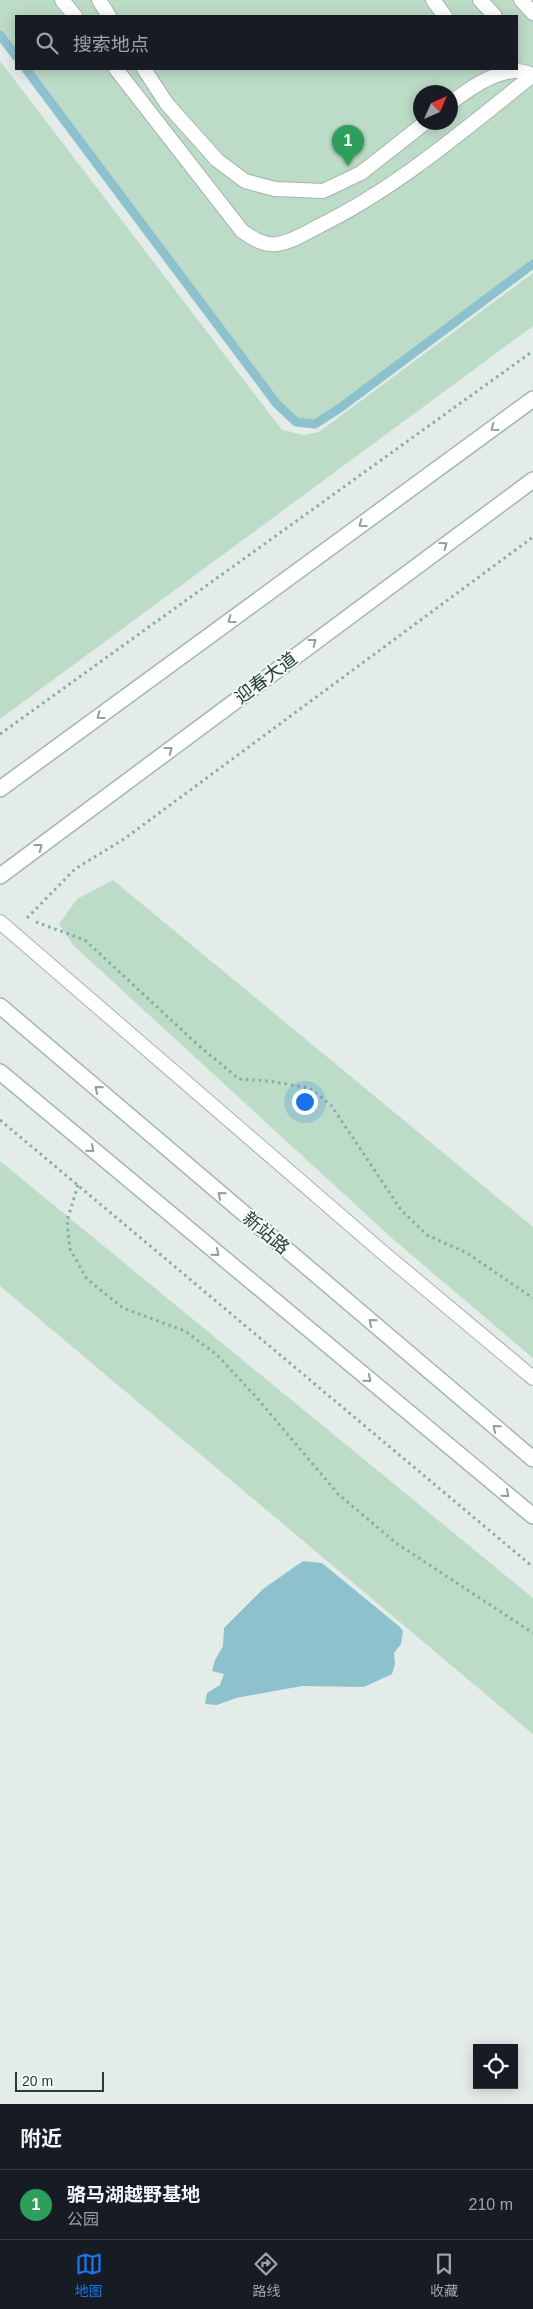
<!DOCTYPE html>
<html lang="zh">
<meta charset="utf-8">
<style>
:root{--surface:#171b24;--page:#20242c;--text:#f1f3f6;--muted:#9ea1a6;--line:#363941;--accent:#1a73e8}
body{margin:0;font-family:Arial,"Noto Sans SC",sans-serif;background:var(--page);color:var(--text)}
.controls{position:absolute;right:15px;bottom:15px;display:grid;overflow:hidden;border-radius:0px;box-shadow:0 2px 12px #0003}
.controls button{width:45px;height:45px;display:grid;place-items:center;padding:0;border:0;border-bottom:1px solid var(--line);background:var(--surface);color:var(--text);font:25px sans-serif}
.compass{position:absolute;left:413px;top:85px;width:45px;height:45px;border-radius:50%;background:var(--surface);box-shadow:0 2px 12px #0003;rotate:45deg}
.scale{position:absolute;left:15px;bottom:12px;width:89px;box-sizing:border-box;padding-left:5px;border:2px solid #243d37;border-top:0;font-size:14px;line-height:18px;white-space:nowrap;color:#243d37;-webkit-text-stroke:4px #f3f9f6;paint-order:stroke}
.you{position:absolute;left:304px;top:1101px;width:18px;height:18px;margin:-12px;border:4px solid #fff;border-radius:50%;background:#1a73e8;box-shadow:0 0 0 8px #1a73e833}
.badge{display:grid;place-items:center;width:32px;height:32px;border-radius:50%;background:var(--accent);color:#fff;font-size:16px;font-weight:700}
.pin{position:absolute;translate:-50% -41px;filter:drop-shadow(0 1px 2px #0008)}
.pin::after{content:'';position:absolute;top:26px;width:18px;height:15px;background:inherit;clip-path:polygon(0 0,100% 0,50% 100%)}
.list{margin:0;padding:0;list-style:none}
h2{display:flex;justify-content:space-between;align-items:center;height:65px;margin:0;padding:0 20px;font-size:21px}
h2 small{font-size:16px;font-weight:400;color:var(--muted)}
.list li{display:grid;grid-template-columns:32px 1fr auto;gap:15px;align-items:center;box-sizing:border-box;height:70px;padding:0 20px;border-top:1px solid var(--line)}
.list b{display:block;font-size:19px;white-space:nowrap}
.list p{margin:0;font-size:16px;white-space:nowrap;color:var(--muted)}
.list em{font-size:16px;font-style:normal;color:var(--muted)}
.icon{flex:none;width:28px;height:28px;fill:none;stroke:currentColor;stroke-width:2;stroke-linecap:round;stroke-linejoin:round}
.map{position:relative;flex:none;width:533px;height:2104px;overflow:hidden}
.search{position:absolute;background:var(--surface);box-shadow:0 2px 12px #0003;left:15px;right:15px;top:15px;height:55px;display:flex;align-items:center;gap:12px;box-sizing:border-box;padding:0 18px;border-radius:0px;color:var(--muted);font-size:19px}
.sheet{height:135px;background:var(--surface)}
nav{display:flex;justify-content:space-around;align-items:center;box-sizing:border-box;height:70px;border-top:1px solid var(--line);background:var(--surface);font-size:14px;color:var(--muted)}
nav a{display:grid;justify-items:center;gap:2px}
nav .on{color:var(--accent)}
.map>svg:first-child{display:block}
</style>
<div class="map">
<svg width="533" height="2104" viewBox="0 0 533 2104">
<rect width="100%" height="100%" fill="#e3ece8"/>
<path fill="#bddcc7" fill-rule="evenodd" d="M0,0H533V264L340,408L315,424L296,422L276,403L26,69H517V16H16V56L0,35ZM420,92H450V122H420Z
M0,61L282,430L304,435L319,432L533,273V326L0,719Z
M113,880L533,1227V1358L394,1240L74,946L59,924L77,899Z
M0,1161L533,1598V1734L0,1286Z"/>
<path fill="#8ec1ce" d="M303,1561L322,1563L400,1627L403,1631L401,1644L394,1653L395,1664L392,1674L364,1687L302,1686L236,1698L217,1705L205,1704L207,1693L220,1685L224,1674L212,1671L215,1660L223,1646L224,1628L263,1589Z"/>
<g fill="none" stroke-linecap="round" stroke-linejoin="round">
<path stroke="#8ec1ce" stroke-width="9" d="M0,35L16,56
M26,69L276,403L296,422L315,424L340,408L533,264"/>
<g stroke="#a6b4af" stroke-width="16">
<path id="lane" d="M62,0L75,16
M99,0L109,16
M433,0L445,16
M480,0L495,16
M521,0L533,13
M116,69L242,231C252,238 264,246 277,244C291,242 306,233 319,226C397,188 465,129 533,75
M144,69L167,104L217,160L245,181L275,189L323,191L361,173L426,122
M450,103C468,90 491,73 514,71C519,70 527,73 533,75
M0,922L381,1251L533,1378"/>
</g>
<g stroke="#a2b7b1" stroke-width="18">
<path id="secondary" d="M0,789L533,399
M0,876L533,480
M0,1006L533,1459
M0,1072L533,1516"/>
</g>
<path stroke="#85aea3" stroke-width="3" stroke-dasharray="2.5 4" stroke-linecap="butt" d="M0,734L533,351
M27,918L75,869L124,839L533,537
M36,922L85,940L198,1045L239,1079L269,1081L309,1088L331,1105L401,1210L427,1235L467,1253L533,1298
M0,1120L533,1567
M78,1185L67,1221L70,1249L87,1279L123,1308L185,1331L217,1355L257,1398L338,1494L396,1543L533,1633"/>
<use href="#lane" stroke="#fff" stroke-width="14"/>
<use href="#secondary" stroke="#fff" stroke-width="15"/>
</g>
<defs><path id="oneway-chevron" d="M-2-3.5L2.5 0L-2 3.5" fill="none" stroke-width="1.6" stroke-linecap="round" stroke-linejoin="round" transform="scale(1.25)"/></defs>
<g stroke="#929e9b">
<use href="#oneway-chevron" transform="translate(494 428) rotate(144)"/>
<use href="#oneway-chevron" transform="translate(362 524) rotate(144)"/>
<use href="#oneway-chevron" transform="translate(444 545) rotate(-36)"/>
<use href="#oneway-chevron" transform="translate(231 620) rotate(144)"/>
<use href="#oneway-chevron" transform="translate(313 642) rotate(-37)"/>
<use href="#oneway-chevron" transform="translate(100 716) rotate(144)"/>
<use href="#oneway-chevron" transform="translate(169 750) rotate(-37)"/>
<use href="#oneway-chevron" transform="translate(39 847) rotate(-37)"/>
<use href="#oneway-chevron" transform="translate(98 1089) rotate(-140)"/>
<use href="#oneway-chevron" transform="translate(91 1149) rotate(40)"/>
<use href="#oneway-chevron" transform="translate(221 1195) rotate(-140)"/>
<use href="#oneway-chevron" transform="translate(216 1253) rotate(40)"/>
<use href="#oneway-chevron" transform="translate(372 1322) rotate(-140)"/>
<use href="#oneway-chevron" transform="translate(368 1379) rotate(40)"/>
<use href="#oneway-chevron" transform="translate(496 1428) rotate(-140)"/>
<use href="#oneway-chevron" transform="translate(506 1494) rotate(40)"/>
</g>
<g text-anchor="middle" dominant-baseline="central" stroke-width="4" stroke-linejoin="round" paint-order="stroke">
<g font-size="18" fill="#243d37" stroke="#f3f9f6">
<text transform="translate(266 678) rotate(-37)">迎春大道</text>
<text transform="translate(266 1233) rotate(40)">新站路</text>
</g>
</g>
</svg>
<div class="controls">
<button><svg class="icon" aria-label="locate" viewBox="0 0 24 24"><circle cx="12" cy="12" r="6"/><path d="M12 2v4M12 18v4M2 12h4M18 12h4"/></svg></button>
</div>
<svg class="compass" viewBox="-18 -18 36 36"><path d="M0-13l5 13h-10z" fill="#e53935"/><path d="M0 13l5-13h-10z" fill="#9ea1a6"/></svg>
<div class="scale">20 m</div>
<div class="you"></div>
<div class="pin badge" style="left:348px;top:166px;background:#2e9e5b">1</div>
<div class="search"><svg class="icon" aria-label="search" viewBox="0 0 24 24"><circle cx="10" cy="10" r="6"/><path d="M15 15l6 6"/></svg>搜索地点</div>
</div>
<section class="sheet">
<h2>附近<small></small></h2>
<ul class="list">
<li><span class="badge" style="background:#2e9e5b">1</span><div><b>骆马湖越野基地</b><p>公园</p></div><em>210 m</em></li>
</ul>
</section>
<nav>
<a class="on"><svg class="icon" aria-label="map" viewBox="0 0 24 24"><path d="M3 6l6-2 6 2 6-2v14l-6 2-6-2-6 2zM9 4v14M15 6v14"/></svg>地图</a>
<a><svg class="icon" aria-label="directions" viewBox="0 0 24 24"><path d="M12 3l9 9-9 9-9-9zM9 14v-3h6M13 9l2 2-2 2"/></svg>路线</a>
<a><svg class="icon" aria-label="saved" viewBox="0 0 24 24"><path d="M7 4h10v16l-5-4-5 4z"/></svg>收藏</a>
</nav>
